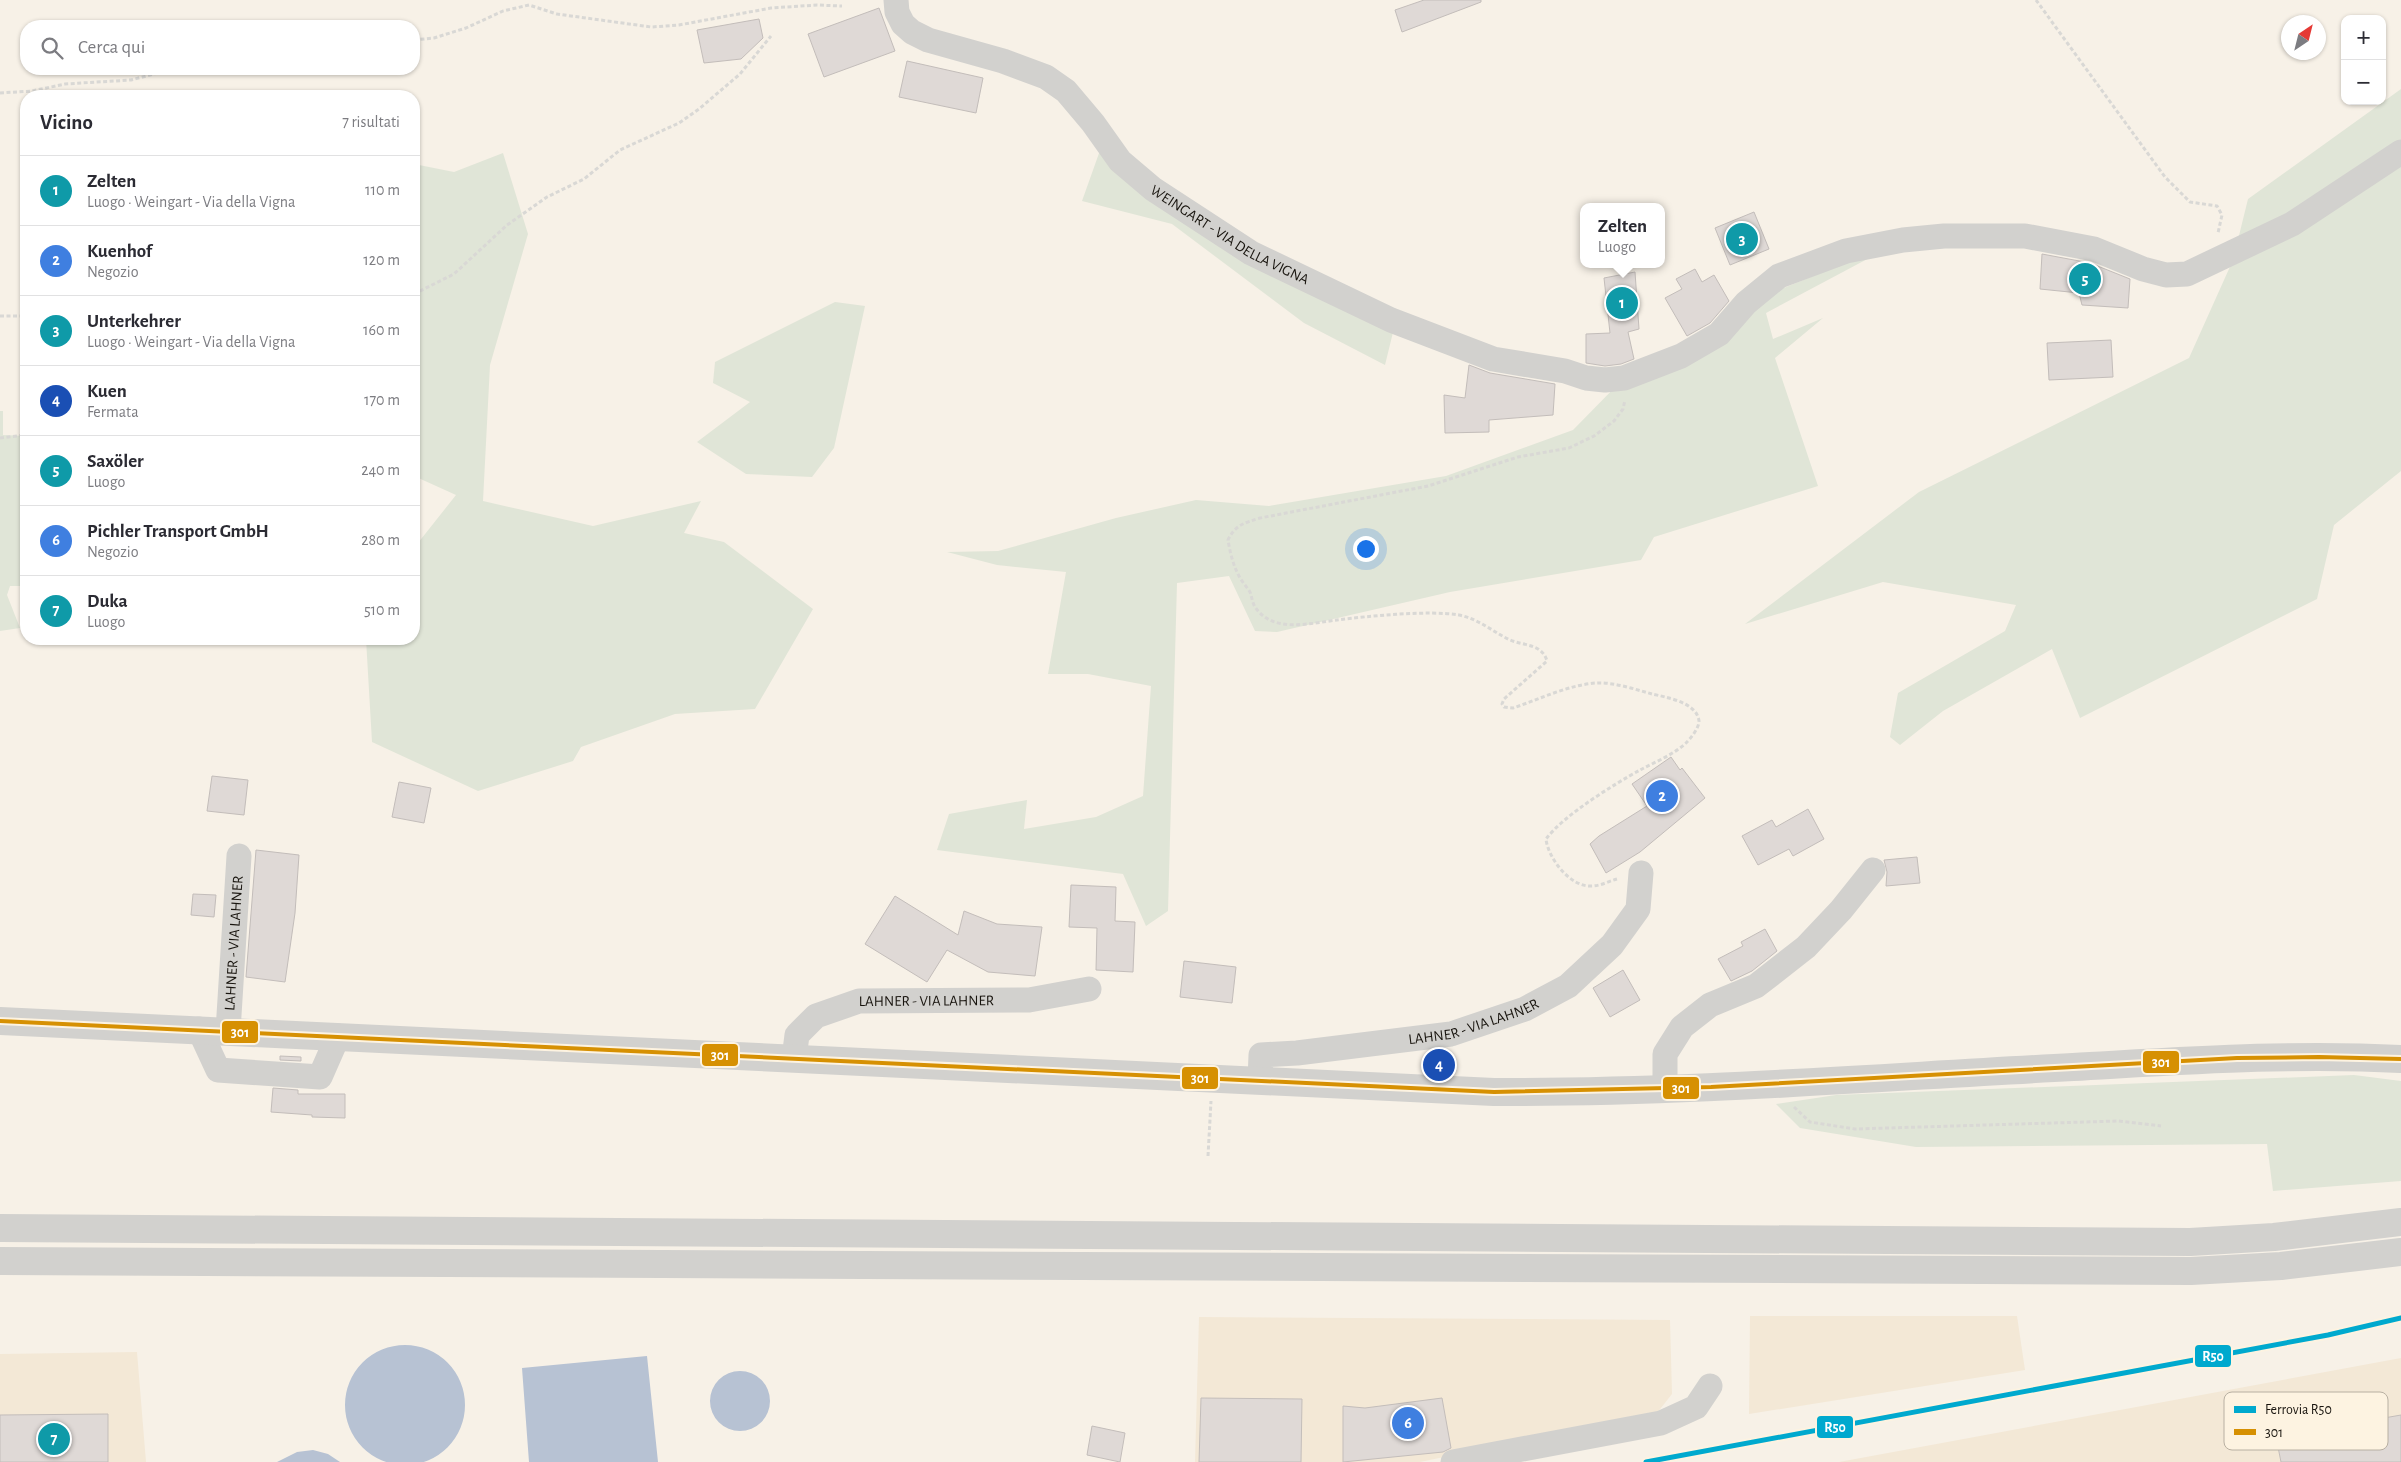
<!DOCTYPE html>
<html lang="it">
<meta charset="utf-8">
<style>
:root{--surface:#fff;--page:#f7f7f7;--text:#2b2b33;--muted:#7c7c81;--line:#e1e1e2;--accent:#7c3aed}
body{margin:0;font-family:"Alegreya Sans",sans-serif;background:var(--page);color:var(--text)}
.controls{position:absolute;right:15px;top:15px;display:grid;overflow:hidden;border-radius:10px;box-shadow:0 1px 4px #0004}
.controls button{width:45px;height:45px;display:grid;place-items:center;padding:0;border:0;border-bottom:1px solid var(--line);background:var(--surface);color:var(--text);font:25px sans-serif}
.compass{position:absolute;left:2281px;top:15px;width:45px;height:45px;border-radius:50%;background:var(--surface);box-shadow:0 1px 4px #0004;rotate:35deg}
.you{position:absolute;left:1365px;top:548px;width:18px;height:18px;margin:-12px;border:4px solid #fff;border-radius:50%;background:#1a73e8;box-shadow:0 0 0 8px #1a73e833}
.badge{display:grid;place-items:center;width:32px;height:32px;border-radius:50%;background:var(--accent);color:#fff;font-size:16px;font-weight:700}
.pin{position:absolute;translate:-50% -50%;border:2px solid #fff;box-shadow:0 1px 5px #0006}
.popup{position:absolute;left:1580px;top:203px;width:85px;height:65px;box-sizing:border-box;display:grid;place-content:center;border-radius:10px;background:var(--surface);filter:drop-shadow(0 1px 4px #0005);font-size:16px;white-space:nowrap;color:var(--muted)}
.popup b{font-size:19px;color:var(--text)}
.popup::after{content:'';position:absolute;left:50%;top:100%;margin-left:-10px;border:10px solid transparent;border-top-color:var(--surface)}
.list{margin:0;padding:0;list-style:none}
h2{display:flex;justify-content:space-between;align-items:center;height:65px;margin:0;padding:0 20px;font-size:21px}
h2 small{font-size:16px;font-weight:400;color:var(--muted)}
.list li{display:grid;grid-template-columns:32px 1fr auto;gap:15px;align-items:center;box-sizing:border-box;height:70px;padding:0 20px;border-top:1px solid var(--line)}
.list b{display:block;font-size:19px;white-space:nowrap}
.list p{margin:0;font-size:16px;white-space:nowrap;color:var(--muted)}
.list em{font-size:16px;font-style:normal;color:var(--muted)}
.icon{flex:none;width:28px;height:28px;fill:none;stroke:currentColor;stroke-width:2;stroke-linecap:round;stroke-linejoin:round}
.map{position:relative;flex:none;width:2401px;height:1462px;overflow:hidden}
.search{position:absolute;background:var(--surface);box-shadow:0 1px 4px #0004;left:20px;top:20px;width:400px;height:55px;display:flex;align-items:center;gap:12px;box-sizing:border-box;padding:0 18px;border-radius:20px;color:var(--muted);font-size:19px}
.panel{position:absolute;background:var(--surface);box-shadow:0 1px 4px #0004;left:20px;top:90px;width:400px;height:555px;border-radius:20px}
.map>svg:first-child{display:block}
</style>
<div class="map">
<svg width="2401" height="1462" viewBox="0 0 2401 1462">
<rect width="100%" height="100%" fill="#f7f1e7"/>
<path fill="#f3e8d6" d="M1750,1316H2017L2025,1370L1749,1414Z
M1199,1317L1670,1320L1672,1394L1657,1413L1420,1462H1195Z
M137,1352L146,1462H0V1354Z
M2401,1358V1462H1839Z"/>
<path fill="#e0e5d7" d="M2401,89V471L2334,525L2317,599L2080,718L2052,649L1943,711L1900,745L1890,737L1898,693L2005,631L2016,605L1883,582L1745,624L1919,492L2189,358L2233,260L2248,199Z
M1103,142L1241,242L1397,316L1385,365L1304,323L1172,224L1082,201Z
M503,153L528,234L490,365L483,501L593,526L701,501L684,533L724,542L813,609L755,709L675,714L581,747L573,761L478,791L372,742L366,639H414V548L456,495L414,476V164L454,172Z
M1903,240L1766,313L1773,339L1823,318L1775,358L1818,486L1654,537L1641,560L1450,592L1277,632L1255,631L1229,576L1177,583L1168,911L1146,926L1123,874L937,850L949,814L1027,800L1024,829L1096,817L1143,796L1151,686L1088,674H1048L1066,572L997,565L947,552L998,551L1116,518L1196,500L1269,506L1446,476L1573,430L1624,378L1681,356L1746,303Z
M835,302L865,306L834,448L812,477L746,474L697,442L750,402L713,383L715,362Z
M0,411H3V435L26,436V586H10L7,595L20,628L0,631Z
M2354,1075L2401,1081V1181L2273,1191L2267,1144L1916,1147L1800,1128L1776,1104L1836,1095Z"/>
<path fill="#b7c2d3" d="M345 1405a60 60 0 1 1 120 0a60 60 0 1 1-120 0Z
M647,1356L658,1462H529L522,1368Z
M710 1401a30 30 0 1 1 60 0a30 30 0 1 1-60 0Z
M313,1450L328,1454L340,1462H277L297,1452Z"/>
<path fill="#dfd9d6" stroke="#c3bdba" d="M1424,0H1481V2L1402,32L1395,10Z
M879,8L895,51L824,77L808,34Z
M759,19L763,38L741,59L704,63L697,30Z
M907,61L983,78L976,113L899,97Z
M1754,212L1769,249L1730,265L1715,228Z
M2042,254L2090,263L2130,279L2128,308L2082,305L2079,293L2040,289Z
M1695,269L1702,282L1714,275L1729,301L1710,323L1687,336L1665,298L1682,289L1676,279Z
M1635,272L1639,329L1628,332L1634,359L1621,364L1605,366L1586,363V334L1610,333L1604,278Z
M2111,340L2113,377L2049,380L2047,343Z
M1469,365L1490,373L1555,384L1553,415L1489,420V432L1445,433L1444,395L1465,398Z
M1671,757L1680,770L1682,768L1705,798L1640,852L1606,873L1590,844L1599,836L1647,806L1632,784Z
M212,776L248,780L244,815L207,811Z
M399,782L431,788L424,823L392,817Z
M1808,809L1824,839L1793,856L1789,849L1758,865L1742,836L1772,820L1776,827Z
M256,850L299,855L295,913L285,982L246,977Z
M1917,857L1920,883L1886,886L1887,872L1884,860Z
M1071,885L1116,887L1115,921L1135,922L1133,972L1096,970L1097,928L1069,927Z
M193,894L216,895L214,917L191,915Z
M895,896L958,935L964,911L997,924L1042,927L1035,976L988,972L947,950L927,982L865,944Z
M1765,929L1777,951L1752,971L1731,981L1718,959L1743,946L1741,942Z
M1184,961L1236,967L1232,1003L1180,997Z
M1623,970L1640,1000L1610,1017L1593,988Z
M280,1056L301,1057V1061L280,1060Z
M273,1088L298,1090V1094H345V1118L312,1117V1115L271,1112Z
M1201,1398L1302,1399L1301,1462H1199Z
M1442,1398L1451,1448L1443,1452L1343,1462V1406L1365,1408Z
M108,1414V1462H0V1415Z
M2401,1415V1462H2281L2276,1437Z
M1092,1426L1125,1433L1120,1462L1087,1455Z"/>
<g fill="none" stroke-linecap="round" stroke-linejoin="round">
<path stroke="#d9d8d5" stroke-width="3" stroke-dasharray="4 2.5" stroke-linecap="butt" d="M2036,0L2165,177L2190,202L2217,206L2222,215L2218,233
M414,40L434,38L466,28L503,11L529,5L557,14L651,27L679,25L771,8L817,5L842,6
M0,93L32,91L65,84L131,80L173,69
M414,294L454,274L507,225L547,197L584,179L620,150L679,123L699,109L740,74L771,36
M0,316H26
M0,438L26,435
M1617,879C1609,881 1601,886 1591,886C1570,887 1548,858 1546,839C1564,815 1613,785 1640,770C1655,762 1673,755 1686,743C1691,738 1699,728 1699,721C1697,702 1665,697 1652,694C1634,689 1614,682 1596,683C1568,685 1540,699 1513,708L1504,707L1502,704L1504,699L1547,661C1542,644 1525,646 1510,640C1493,632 1479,619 1459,615C1428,610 1369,616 1337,620C1311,623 1273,634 1255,607C1252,602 1252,597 1250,592C1247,587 1242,582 1239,576C1233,565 1230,552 1228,540C1235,525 1244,523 1260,518L1428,486L1518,457L1569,448L1594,436L1614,421L1623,409L1625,400
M1794,1107L1810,1122L1855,1129L2118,1121L2161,1126
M1208,1156L1211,1101"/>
<g stroke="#d2d1ce" stroke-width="25">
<path id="s1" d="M896,0L897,12L903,24L912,32L928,40L1003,61L1046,77L1066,91L1093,123L1120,161L1153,189L1251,253L1391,320L1493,359L1565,371L1586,378L1605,380L1624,378L1681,356L1719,334L1746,303L1779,276L1846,251L1903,240L1944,236H2025L2094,249L2143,269L2166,275L2187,274L2292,224L2401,152"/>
<path d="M199,1029L218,1070L320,1077L338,1036"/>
<path id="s2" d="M228,1031L239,856"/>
<path id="s3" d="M794,1059L797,1035L816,1016L859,1001L1029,1000L1089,989"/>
<path id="s4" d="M1260,1081L1261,1055L1297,1053L1451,1034L1525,1009L1568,986L1612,945L1638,909L1641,873"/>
<path d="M1665,1089V1054L1682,1027L1710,1005L1756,986L1806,947L1841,910L1873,870"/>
<path d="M1453,1462L1661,1423L1696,1407L1710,1386"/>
</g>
<path stroke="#d2d1ce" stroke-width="28" d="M0,1021L1494,1092C1687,1093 1880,1077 2073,1067C2182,1061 2291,1053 2401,1059"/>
<path stroke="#d2d1ce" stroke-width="28" d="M0,1228L2190,1242L2274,1237L2401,1222
M0,1261L2191,1271L2281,1266L2401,1252"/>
<g stroke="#fdf3e1" stroke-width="8">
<path id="bus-1" d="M0,1021L1494,1092L1711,1087L2237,1058L2319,1057L2401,1059"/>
</g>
<use href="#bus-1" stroke="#d69002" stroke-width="4"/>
<g stroke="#fdf3e1" stroke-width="9">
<path id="rail-1" d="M1646,1462L2328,1335L2401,1318"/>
</g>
<use href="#rail-1" stroke="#00a9ce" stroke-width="5"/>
</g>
<g text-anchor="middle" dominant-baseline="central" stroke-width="5" stroke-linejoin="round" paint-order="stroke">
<g font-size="15" fill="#18140e" stroke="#fdf3e1">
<text stroke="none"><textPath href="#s1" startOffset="425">WEINGART - VIA DELLA VIGNA</textPath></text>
<text stroke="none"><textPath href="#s2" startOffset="88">LAHNER - VIA LAHNER</textPath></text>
<text stroke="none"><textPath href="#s3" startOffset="164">LAHNER - VIA LAHNER</textPath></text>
<text stroke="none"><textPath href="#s4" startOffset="242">LAHNER - VIA LAHNER</textPath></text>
</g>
</g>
<rect x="2224" y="1392" width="164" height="58" rx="8" fill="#fdf3e1" stroke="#b8b0a2" stroke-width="1"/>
<rect x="2234" y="1406" width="22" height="7" fill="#00a9ce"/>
<rect x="2234" y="1429" width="22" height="6" fill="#d69002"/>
<g font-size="14" fill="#18140e">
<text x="2265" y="1414">Ferrovia R50</text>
<text x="2265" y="1437">301</text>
</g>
<g stroke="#fdf3e1" stroke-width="2">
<rect x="221" y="1020" width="38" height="24" rx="5" fill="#d69002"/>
<rect x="701" y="1043" width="38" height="24" rx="5" fill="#d69002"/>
<rect x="2142" y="1050" width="38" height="24" rx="5" fill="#d69002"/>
<rect x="1181" y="1066" width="38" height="24" rx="5" fill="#d69002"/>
<rect x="1662" y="1076" width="38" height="24" rx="5" fill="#d69002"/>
<rect x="2194" y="1344" width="38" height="24" rx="5" fill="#00a9ce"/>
<rect x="1816" y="1415" width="38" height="24" rx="5" fill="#00a9ce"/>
</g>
<g font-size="14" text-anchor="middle" font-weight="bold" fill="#fff">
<text x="240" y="1037">301</text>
<text x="720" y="1060">301</text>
<text x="2161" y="1067">301</text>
<text x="1200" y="1083">301</text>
<text x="1681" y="1093">301</text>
<text x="2213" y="1361">R50</text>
<text x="1835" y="1432">R50</text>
</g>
</svg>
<div class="controls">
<button>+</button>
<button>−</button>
</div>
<svg class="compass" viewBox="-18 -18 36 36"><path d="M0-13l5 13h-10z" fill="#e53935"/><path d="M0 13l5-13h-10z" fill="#7c7c81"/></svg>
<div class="you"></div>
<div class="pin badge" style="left:1622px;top:303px;background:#0f9aa8">1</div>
<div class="popup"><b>Zelten</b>Luogo</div>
<div class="pin badge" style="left:1662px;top:796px;background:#3f7fe0">2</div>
<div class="pin badge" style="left:1742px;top:239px;background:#0f9aa8">3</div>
<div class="pin badge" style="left:1439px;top:1065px;background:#1a4fb4">4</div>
<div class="pin badge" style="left:2085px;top:279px;background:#0f9aa8">5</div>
<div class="pin badge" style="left:1408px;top:1423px;background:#3f7fe0">6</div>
<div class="pin badge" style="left:54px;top:1439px;background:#0f9aa8">7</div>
<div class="search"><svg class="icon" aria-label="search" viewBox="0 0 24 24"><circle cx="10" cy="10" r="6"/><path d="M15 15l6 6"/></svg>Cerca qui</div>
<section class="panel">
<h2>Vicino<small>7 risultati</small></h2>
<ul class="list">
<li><span class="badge" style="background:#0f9aa8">1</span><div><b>Zelten</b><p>Luogo · Weingart - Via della Vigna</p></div><em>110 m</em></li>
<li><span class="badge" style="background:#3f7fe0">2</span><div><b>Kuenhof</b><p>Negozio</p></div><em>120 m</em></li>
<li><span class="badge" style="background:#0f9aa8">3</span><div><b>Unterkehrer</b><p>Luogo · Weingart - Via della Vigna</p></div><em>160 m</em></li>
<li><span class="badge" style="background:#1a4fb4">4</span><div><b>Kuen</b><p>Fermata</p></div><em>170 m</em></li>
<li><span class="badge" style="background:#0f9aa8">5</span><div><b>Saxöler</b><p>Luogo</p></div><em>240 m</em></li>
<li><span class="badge" style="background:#3f7fe0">6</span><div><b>Pichler Transport GmbH</b><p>Negozio</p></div><em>280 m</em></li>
<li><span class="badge" style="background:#0f9aa8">7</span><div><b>Duka</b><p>Luogo</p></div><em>510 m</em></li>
</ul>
</section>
</div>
